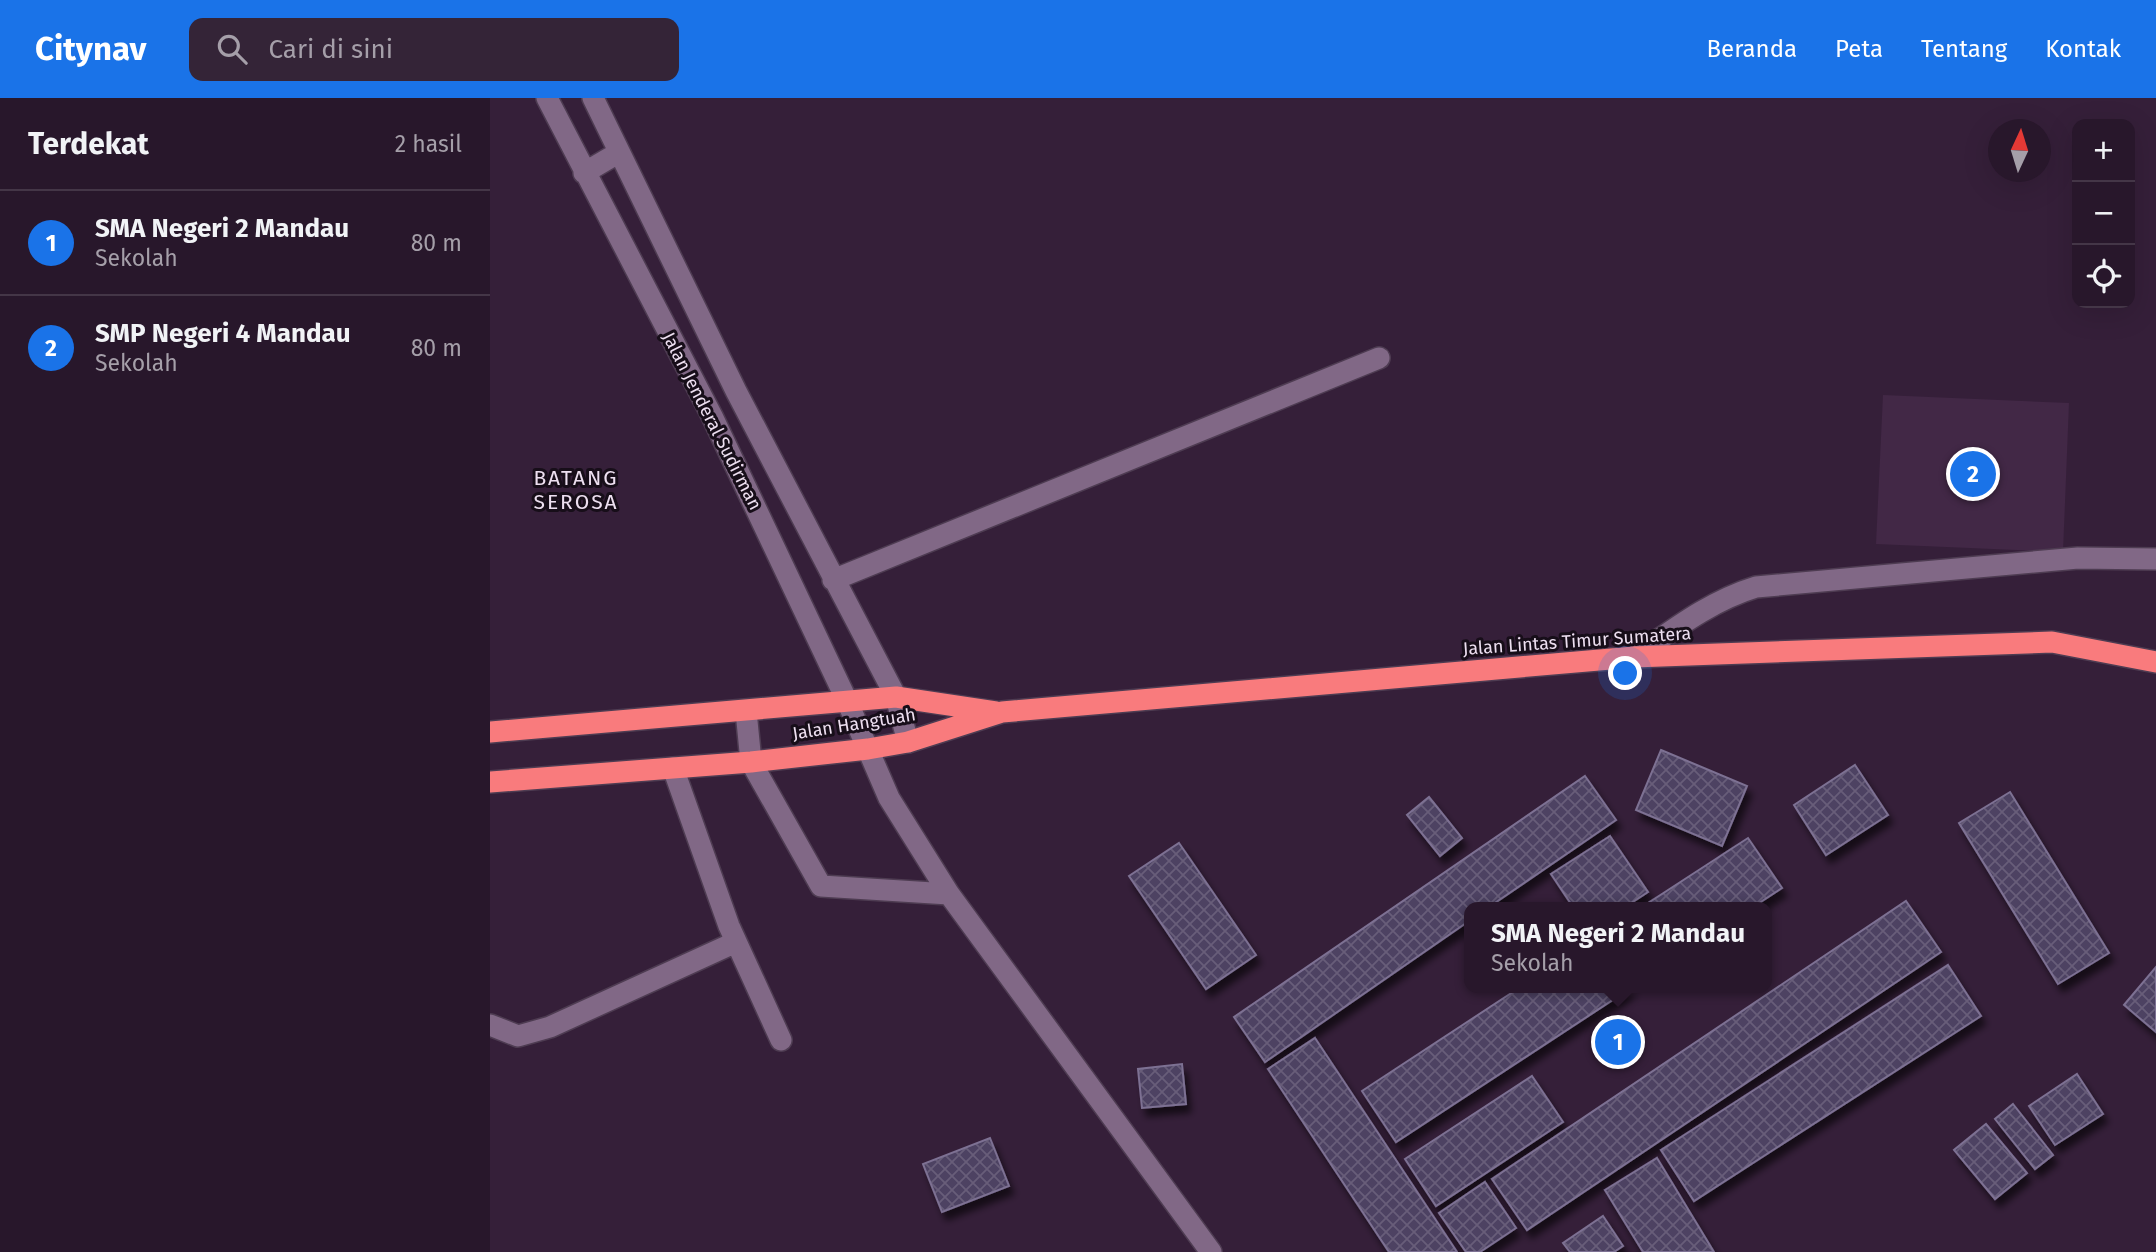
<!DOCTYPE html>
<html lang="id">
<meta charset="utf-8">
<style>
:root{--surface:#28172b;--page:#342437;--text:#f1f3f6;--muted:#a59fa9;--line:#443647;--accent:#1a73e8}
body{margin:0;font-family:"Fira Sans",sans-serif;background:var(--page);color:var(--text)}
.controls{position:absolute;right:21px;top:21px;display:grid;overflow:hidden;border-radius:14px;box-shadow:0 7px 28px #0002}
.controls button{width:63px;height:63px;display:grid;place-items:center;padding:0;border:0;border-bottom:2px solid var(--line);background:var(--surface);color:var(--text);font:35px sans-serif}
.compass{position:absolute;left:1498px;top:21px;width:63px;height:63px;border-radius:50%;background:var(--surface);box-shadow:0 7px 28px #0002;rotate:4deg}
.you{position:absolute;left:1136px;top:576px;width:24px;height:24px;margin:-18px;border:5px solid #fff;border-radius:50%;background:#1a73e8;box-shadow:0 0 0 10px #1a73e833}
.badge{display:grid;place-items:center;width:46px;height:46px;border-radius:50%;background:var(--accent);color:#fff;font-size:23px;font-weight:700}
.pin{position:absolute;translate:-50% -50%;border:4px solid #fff;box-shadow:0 2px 7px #0006}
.popup{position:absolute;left:974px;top:804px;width:308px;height:91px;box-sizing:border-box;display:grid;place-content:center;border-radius:14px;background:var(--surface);filter:drop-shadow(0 2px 5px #0005);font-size:23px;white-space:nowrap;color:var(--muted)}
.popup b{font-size:26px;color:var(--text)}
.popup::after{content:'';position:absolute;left:50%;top:100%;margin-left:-14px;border:14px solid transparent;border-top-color:var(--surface)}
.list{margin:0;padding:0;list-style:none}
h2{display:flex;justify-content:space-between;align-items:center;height:91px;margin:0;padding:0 28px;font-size:30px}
h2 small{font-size:23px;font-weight:400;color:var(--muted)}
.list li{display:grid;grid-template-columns:46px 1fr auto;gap:21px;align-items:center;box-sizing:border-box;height:105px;padding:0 28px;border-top:2px solid var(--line)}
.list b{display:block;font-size:26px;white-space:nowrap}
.list p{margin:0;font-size:23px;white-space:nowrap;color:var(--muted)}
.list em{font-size:23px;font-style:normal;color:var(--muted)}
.icon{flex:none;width:38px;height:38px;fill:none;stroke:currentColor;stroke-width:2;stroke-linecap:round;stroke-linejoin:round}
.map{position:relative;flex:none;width:1666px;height:1154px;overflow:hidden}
header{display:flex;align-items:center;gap:42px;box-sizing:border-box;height:98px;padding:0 35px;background:var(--accent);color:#fff}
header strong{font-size:33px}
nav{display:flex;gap:38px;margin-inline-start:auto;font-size:24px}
.search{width:490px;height:63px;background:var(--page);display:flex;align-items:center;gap:18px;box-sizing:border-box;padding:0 24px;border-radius:14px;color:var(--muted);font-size:26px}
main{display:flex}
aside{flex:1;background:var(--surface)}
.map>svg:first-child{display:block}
</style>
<header>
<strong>Citynav</strong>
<div class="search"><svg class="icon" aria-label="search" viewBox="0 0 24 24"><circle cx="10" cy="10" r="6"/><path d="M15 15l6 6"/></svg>Cari di sini</div>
<nav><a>Beranda</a><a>Peta</a><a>Tentang</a><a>Kontak</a></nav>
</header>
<main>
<aside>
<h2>Terdekat<small>2 hasil</small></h2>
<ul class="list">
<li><span class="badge">1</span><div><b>SMA Negeri 2 Mandau</b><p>Sekolah</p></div><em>80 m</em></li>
<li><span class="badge">2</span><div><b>SMP Negeri 4 Mandau</b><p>Sekolah</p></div><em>80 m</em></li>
</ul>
</aside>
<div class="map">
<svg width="1666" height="1154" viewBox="0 0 1666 1154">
<defs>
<pattern id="building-cross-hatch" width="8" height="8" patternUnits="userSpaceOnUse" patternTransform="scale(1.75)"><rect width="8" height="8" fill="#4d4262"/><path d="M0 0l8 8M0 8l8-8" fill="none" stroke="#675d79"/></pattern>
<filter id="shadow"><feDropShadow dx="4.5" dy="8" stdDeviation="3.5" flood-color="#0009"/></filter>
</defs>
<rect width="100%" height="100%" fill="#351f39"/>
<path fill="#422846" d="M1393,297L1579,305L1573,454L1386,446Z"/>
<path fill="url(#building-cross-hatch)" stroke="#7d7193" stroke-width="2" filter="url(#shadow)" d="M1171,652L1257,688L1232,748L1146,712Z
M1365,667L1398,717L1336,757L1304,707Z
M1095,678L1126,722L999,809H979V823L775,964L744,919Z
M1520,694L1619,855L1568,886L1469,725Z
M939,699L972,740L950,758L917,717Z
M1120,738L1158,794L1135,809H1083L1061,776Z
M1258,740L1292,790L1263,809H1152Z
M689,745L766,857L716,891L639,778Z
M1416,803L1451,854L1037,1132L1002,1081Z
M1458,867L1491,918L1204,1103L1171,1052Z
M1666,869V934L1634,907Z
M1029,890H1141L906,1044L872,993Z
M825,940L967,1154H899L778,971Z
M692,966L696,1006L652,1010L648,971Z
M1587,976L1613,1016L1565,1047L1539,1008Z
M1042,978L1073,1024L946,1108L915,1061Z
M1523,1006L1563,1057L1545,1071L1505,1021Z
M1496,1026L1537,1075L1505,1101L1464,1052Z
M500,1040L519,1088L452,1114L433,1066Z
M1167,1060L1224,1154H1153L1115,1092Z
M995,1084L1026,1130L990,1154H976L949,1115Z
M1113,1118L1133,1148L1124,1154H1080L1073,1145Z"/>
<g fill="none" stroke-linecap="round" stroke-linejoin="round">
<g stroke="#4e3c52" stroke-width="24">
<path id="minor" d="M57,0L222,318L357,603L399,700L459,796L721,1154
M103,0L246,293L406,599L418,644
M94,75L128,55
M343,482L889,260
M1144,559C1183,532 1220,503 1266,489L1588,460L1666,461
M256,613L261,664L331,788L459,796
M183,670L239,828L291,942
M0,927L28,938L60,929L246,844"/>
</g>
<g stroke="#4e3c52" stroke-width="24">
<path id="highway" d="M0,634L406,599L506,614
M0,684L261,664L378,651L418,644L512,614L1144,559L1562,544L1666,564"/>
</g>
<use href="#minor" stroke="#816886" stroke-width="21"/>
<use href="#highway" stroke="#f97b7d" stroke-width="21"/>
</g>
<g text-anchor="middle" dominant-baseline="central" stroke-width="6" stroke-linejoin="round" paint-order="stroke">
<g font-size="18" fill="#eddff0" stroke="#170e19">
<text transform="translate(222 323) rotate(63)">Jalan Jenderal Sudirman</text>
<text transform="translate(1087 543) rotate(-4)">Jalan Lintas Timur Sumatera</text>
<text transform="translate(364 626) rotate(-9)">Jalan Hangtuah</text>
</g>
<g font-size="21" letter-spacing="2" fill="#eddff0" stroke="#170e19">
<text x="86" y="380">BATANG<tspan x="86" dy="24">SEROSA</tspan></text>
</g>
</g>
</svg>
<div class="controls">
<button>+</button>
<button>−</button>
<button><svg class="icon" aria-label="locate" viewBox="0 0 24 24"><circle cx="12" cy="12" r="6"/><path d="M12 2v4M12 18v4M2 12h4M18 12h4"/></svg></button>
</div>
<svg class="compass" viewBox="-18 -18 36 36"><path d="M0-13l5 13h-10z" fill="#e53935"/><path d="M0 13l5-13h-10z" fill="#a59fa9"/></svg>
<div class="you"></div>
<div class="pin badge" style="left:1128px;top:944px">1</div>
<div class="popup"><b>SMA Negeri 2 Mandau</b>Sekolah</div>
<div class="pin badge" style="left:1483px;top:376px">2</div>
</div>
</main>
